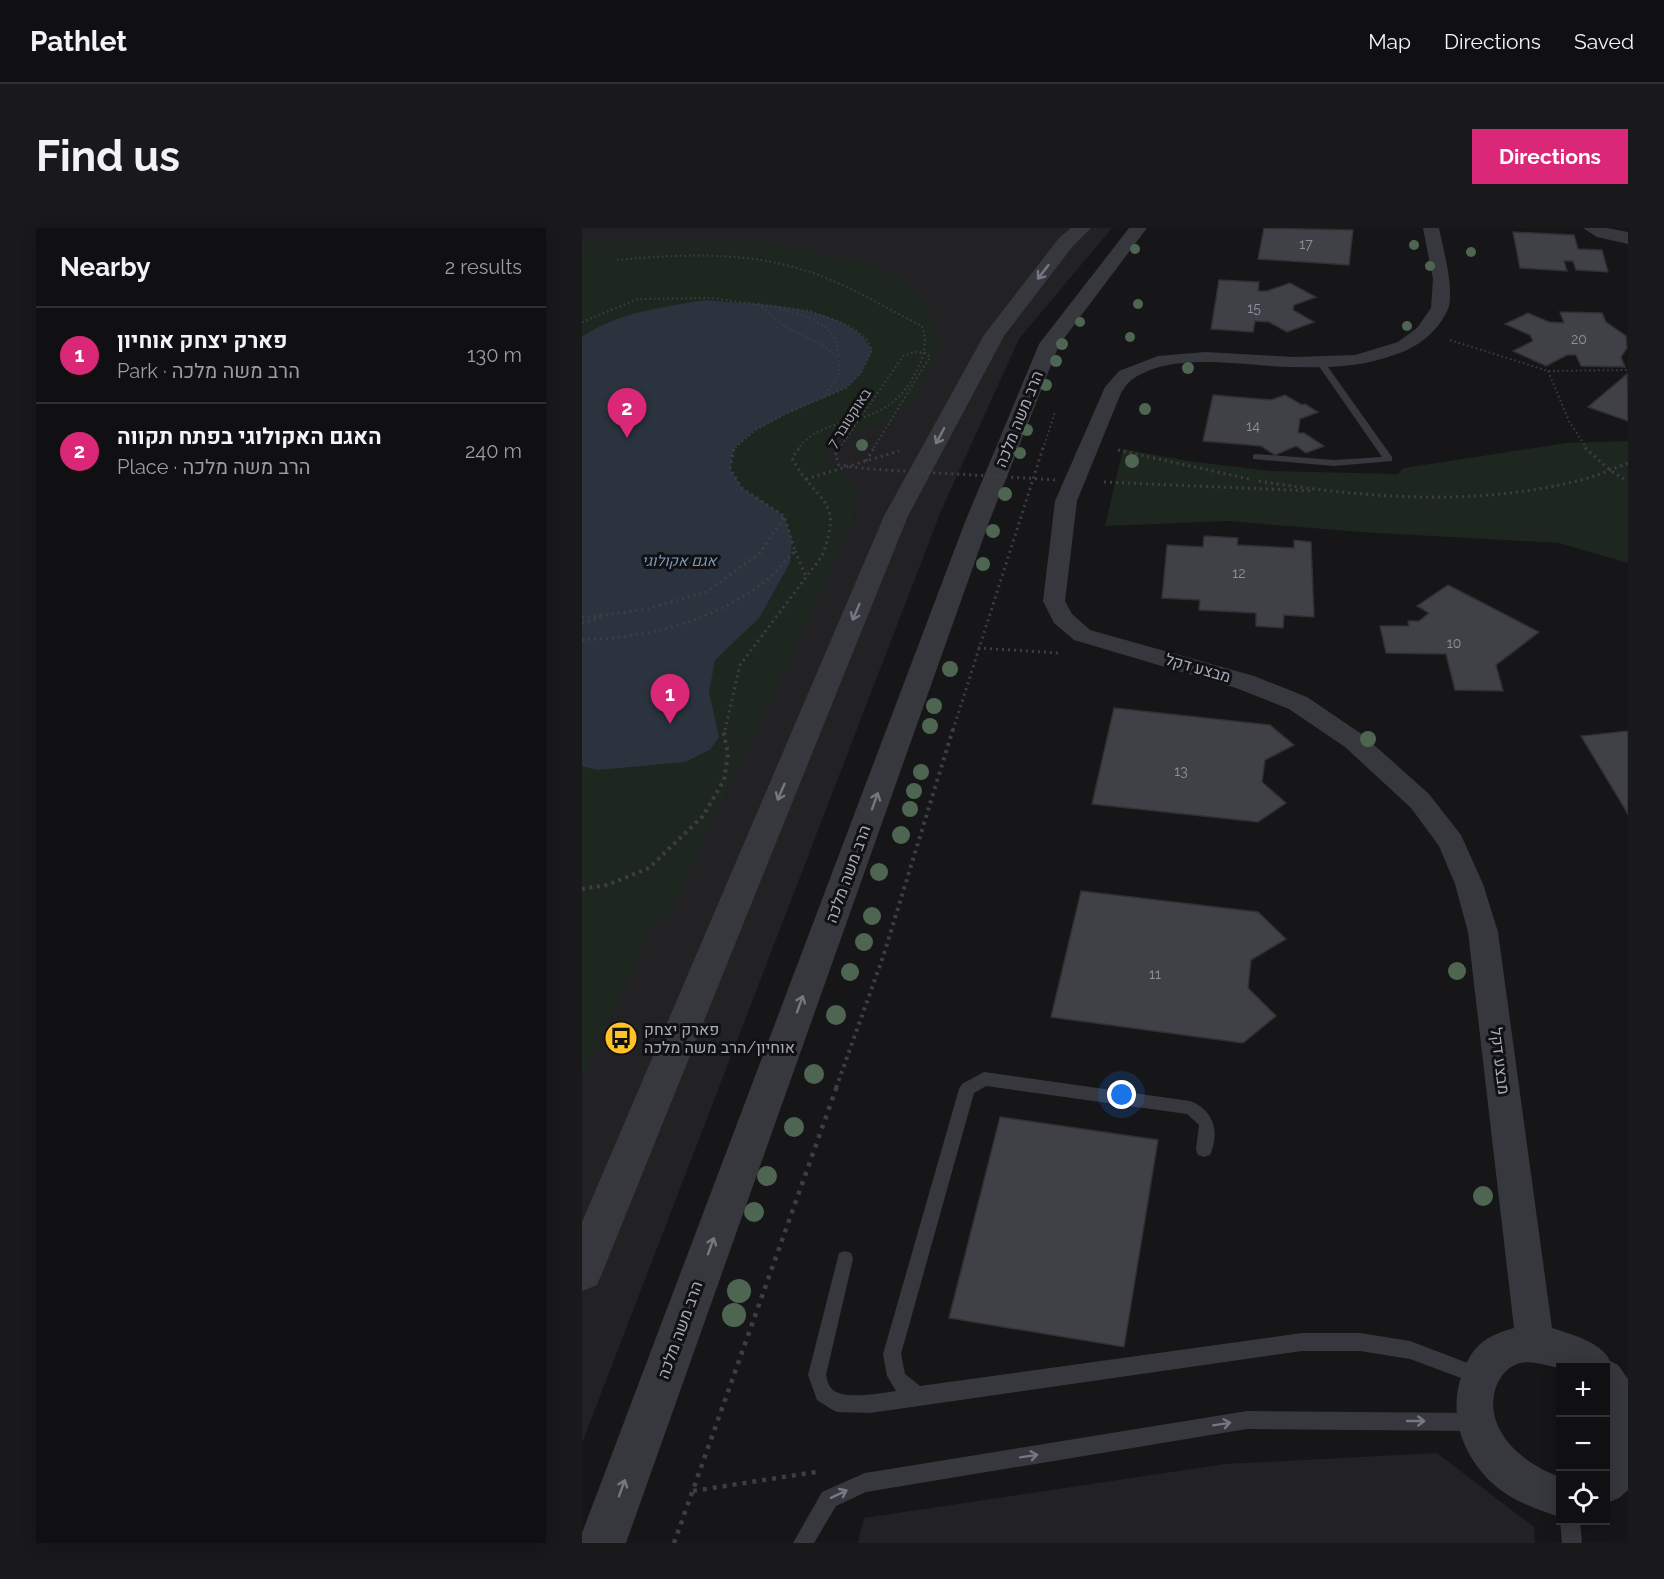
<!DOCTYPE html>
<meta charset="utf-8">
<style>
:root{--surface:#101012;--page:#19191b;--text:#f1f3f6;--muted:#9c9d9f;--line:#303032;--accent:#db2777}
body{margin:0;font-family:Raleway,Heebo,sans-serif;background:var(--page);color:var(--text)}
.controls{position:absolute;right:18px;bottom:18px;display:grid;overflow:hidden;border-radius:0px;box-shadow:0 3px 15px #0003}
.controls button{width:54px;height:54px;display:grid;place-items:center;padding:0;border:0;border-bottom:2px solid var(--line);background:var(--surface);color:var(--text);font:30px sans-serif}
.you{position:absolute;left:540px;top:867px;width:21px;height:21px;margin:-15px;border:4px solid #fff;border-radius:50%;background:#1a73e8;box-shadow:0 0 0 9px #1a73e833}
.badge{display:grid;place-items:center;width:39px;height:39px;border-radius:50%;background:var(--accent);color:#fff;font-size:20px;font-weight:700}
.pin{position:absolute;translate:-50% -50px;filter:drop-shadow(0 2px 3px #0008)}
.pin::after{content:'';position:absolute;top:32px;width:21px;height:18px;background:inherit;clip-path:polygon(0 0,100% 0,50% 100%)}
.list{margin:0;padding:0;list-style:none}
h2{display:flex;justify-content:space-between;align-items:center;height:78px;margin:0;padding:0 24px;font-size:26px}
h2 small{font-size:20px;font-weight:400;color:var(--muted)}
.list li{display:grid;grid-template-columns:39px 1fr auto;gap:18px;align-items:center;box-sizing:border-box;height:96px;padding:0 24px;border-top:2px solid var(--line)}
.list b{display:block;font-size:22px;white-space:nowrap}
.list p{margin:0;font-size:20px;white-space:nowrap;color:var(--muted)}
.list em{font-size:20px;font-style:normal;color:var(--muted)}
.icon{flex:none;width:33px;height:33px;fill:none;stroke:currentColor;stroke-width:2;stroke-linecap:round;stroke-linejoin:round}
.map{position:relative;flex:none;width:1046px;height:1315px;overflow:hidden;border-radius:0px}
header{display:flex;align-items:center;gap:36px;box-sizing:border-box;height:84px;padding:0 30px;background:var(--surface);border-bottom:2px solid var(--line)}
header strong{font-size:28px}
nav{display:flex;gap:33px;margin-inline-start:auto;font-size:21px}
.intro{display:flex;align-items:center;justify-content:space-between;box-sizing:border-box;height:144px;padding:0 36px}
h1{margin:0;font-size:42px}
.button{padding:15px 27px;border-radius:0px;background:var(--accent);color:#fff;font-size:21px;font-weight:700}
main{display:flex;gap:36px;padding:0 36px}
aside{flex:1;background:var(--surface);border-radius:0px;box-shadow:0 3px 15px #0003}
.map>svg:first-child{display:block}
</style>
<header>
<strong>Pathlet</strong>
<nav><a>Map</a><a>Directions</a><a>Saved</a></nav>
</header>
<div class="intro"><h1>Find us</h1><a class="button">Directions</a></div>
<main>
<aside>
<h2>Nearby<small>2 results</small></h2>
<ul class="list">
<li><span class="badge">1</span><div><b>פארק יצחק אוחיון</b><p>Park · הרב משה מלכה</p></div><em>130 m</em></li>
<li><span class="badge">2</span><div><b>האגם האקולוגי בפתח תקווה</b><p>Place · הרב משה מלכה</p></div><em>240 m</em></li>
</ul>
</aside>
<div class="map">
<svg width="1046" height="1315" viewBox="0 0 1046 1315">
<rect width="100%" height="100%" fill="#161618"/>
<path fill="#222225" d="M0,0H530L437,111L359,283L0,1215Z
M855,1225L952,1299L953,1315H276L282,1290L643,1236Z"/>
<path fill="#1e271f" d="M0,14H185L289,37L316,51L346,81L361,117L331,174L303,193L244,215L240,228L263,246L277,265L265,308L88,684L75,689L0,850Z
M1046,213V335L977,315L778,304L646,293L523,298L541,221L606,233L688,243L816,246L822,240L985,215Z"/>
<path fill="#2b343e" d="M124,72C171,77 266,75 290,122L279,145L264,160L204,186L172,203L152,220L148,241L160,260L202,288L210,313L208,335L177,390L133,432L127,464L137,509L129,521L103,534L15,542L0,538V109C35,84 83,79 124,72Z"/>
<path fill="#404146" stroke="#303035" stroke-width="1.5" d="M682,0L771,2L767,37L676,31Z
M931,4L992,7L996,21L1020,22L1026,44L994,42L991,33H982L985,43L938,40Z
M637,52L677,54L676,63H685L708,55L734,69L712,77L711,82L732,94L705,104L687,94L673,93L671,104L629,101Z
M978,84L1020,85L1024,94L1044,108L1045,120L1039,129L1043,139L999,138L994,127H985L964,138L931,123L951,113L948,107L923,96L946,85L967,94L982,95Z
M1045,146L1046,193L1006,179Z
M631,167L689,172L703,167L720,177L723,176L736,184L718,191L716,205H722L742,218L724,225L714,218L693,227L679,218L621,213Z
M622,308L656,310L655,317L712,320V312L729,314L732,389L702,387L701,400L674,398V385L617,382L618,372L580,370L585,317L621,319Z
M866,357L957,404L914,437L921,463L873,462L864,426L804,425L798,398H827L826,393H837L847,385L835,378Z
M532,480L688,497L712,517L683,532L680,554L704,575L676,594L510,576Z
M1046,503V586L999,508Z
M499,663L676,684L704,711L669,732L666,760L694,788L661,815L469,789Z
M418,889L576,912L542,1119L367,1090Z"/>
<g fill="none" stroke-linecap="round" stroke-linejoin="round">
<path stroke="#3d3e45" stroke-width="2" stroke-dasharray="1.5 3" stroke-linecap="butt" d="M35,32C99,26 166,23 228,44C267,57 303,80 340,98C346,114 342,128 335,142C303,209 245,180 216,221
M176,76C185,82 192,91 201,97C215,108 255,117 257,137C259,149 247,160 241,170
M197,81C225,88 258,96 256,130
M0,94L56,71L129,70L228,83L266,97L284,110L290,122L279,145L264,160L203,186L172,203L152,221
M868,112L966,143L1046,142
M966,143L987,193L1005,221
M461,221L473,184"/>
<path stroke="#3d3e45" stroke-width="3" stroke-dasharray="2 4" stroke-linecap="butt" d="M1003,220L1029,243L1046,253
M536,222L667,251
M224,251L317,223
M677,253C782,270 894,279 999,252C1015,248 1030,241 1046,235
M522,254L730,263
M213,323L224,349
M0,390L65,381L124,364L178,325L202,289
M0,395L20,389
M0,412C63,410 125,395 177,358C190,349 202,334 213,323L202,288L160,260L148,241L152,220
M396,420L476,425
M143,502L158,437L240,328C263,269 234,276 210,230L217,220
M371,502L461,220"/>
<path stroke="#3d3e45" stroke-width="4" stroke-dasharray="3 4.5" stroke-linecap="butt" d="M0,661L25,657L67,640L121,588L142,552L146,526L142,507L143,501
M254,860L301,729L371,501"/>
<path stroke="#3d3e45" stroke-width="4.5" stroke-dasharray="4 6" stroke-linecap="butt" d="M111,1263L234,1244
M92,1315L255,858"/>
<path fill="#37373e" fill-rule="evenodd" d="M738,131L741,132L810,229V233L752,238L671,231V227L674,226L752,232L800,229L734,134Z
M402,844L608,873C632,882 638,904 628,927L622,929L616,927L614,922L617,897L605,886L404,858L392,865L319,1126L323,1146L338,1158L720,1105H778L828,1113L904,1142L907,1148L904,1154L898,1157L828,1131L778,1123H720L288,1185L255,1184L249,1181L235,1172L226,1147L257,1025L263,1023L269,1025L271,1031L244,1147C245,1151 246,1157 249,1160C259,1173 300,1165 314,1163L305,1148L301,1126L377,861L380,856Z
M665,1183L893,1185L900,1187L902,1194L900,1201L893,1203L665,1201L284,1264L254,1278L232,1315H211L240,1264L283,1245Z
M978,1292H998L1000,1315H980Z"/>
<path fill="#37373e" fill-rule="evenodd" d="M841,0H857C861,19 873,64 866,81C856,104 835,120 812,127C780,139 746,140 713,139C666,139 592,122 551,151C546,154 542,160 539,165L495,273L483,373L490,386L508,402L672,448L725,469L781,507L847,566L879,607L901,656L916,704L970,1100C988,1106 1020,1114 1028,1133L1036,1137L1046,1151V1262L1037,1270L1023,1276V1226L1028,1204L1023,1188V1140C1009,1140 991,1142 978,1140C964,1138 947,1130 933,1137C923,1141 916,1152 913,1162C902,1204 943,1237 978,1249V1289C953,1281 928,1272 909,1254C878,1224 865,1182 882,1141C885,1133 890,1124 896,1118C906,1108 919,1104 932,1100L886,704L873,656L857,618L829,580L763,519L707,481L654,460L492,412L472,395L461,373L473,273L523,159L537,143L576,128L623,124L712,129L773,127L816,114L835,100L849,80L851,51Z"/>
<path fill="#37373e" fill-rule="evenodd" d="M489,0H509L491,18L422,108L326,288L21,1043L15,1057L0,1063V994L302,288L402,107L477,10Z
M547,0H565L477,117L407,294L44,1315H0V1305L383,294L457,116Z
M1001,0H1025L1046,4V16L1015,9Z"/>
<path stroke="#3d3e45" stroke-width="2" stroke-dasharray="1.5 3" stroke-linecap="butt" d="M257,221L321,128L332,124L344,125L348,129L291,221"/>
<path stroke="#3d3e45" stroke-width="3" stroke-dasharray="2 4" stroke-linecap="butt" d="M258,220L253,227L257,237L287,241L477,252
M284,233L292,220"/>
</g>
<g fill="#4e6552">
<circle cx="832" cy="17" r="5"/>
<circle cx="553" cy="21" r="5"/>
<circle cx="889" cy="24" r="5"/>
<circle cx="848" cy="38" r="5"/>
<circle cx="556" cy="76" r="5"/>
<circle cx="498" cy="94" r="5"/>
<circle cx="825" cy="98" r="5"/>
<circle cx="548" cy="109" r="5"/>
<circle cx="480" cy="116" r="6"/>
<circle cx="474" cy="133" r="6"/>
<circle cx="606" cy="140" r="6"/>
<circle cx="464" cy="157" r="6"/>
<circle cx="563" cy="181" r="6"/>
<circle cx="445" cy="202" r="6"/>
<circle cx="280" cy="217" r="6"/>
<circle cx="438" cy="225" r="6"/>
<circle cx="550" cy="233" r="7"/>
<circle cx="423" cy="266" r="7"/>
<circle cx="411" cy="303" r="7"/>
<circle cx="401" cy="336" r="7"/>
<circle cx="368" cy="441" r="8"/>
<circle cx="352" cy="478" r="8"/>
<circle cx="348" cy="498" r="8"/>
<circle cx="786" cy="511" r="8"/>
<circle cx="339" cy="544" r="8"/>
<circle cx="332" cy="563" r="8"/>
<circle cx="328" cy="581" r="8"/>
<circle cx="319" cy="607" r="9"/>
<circle cx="297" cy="644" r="9"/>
<circle cx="290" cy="688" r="9"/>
<circle cx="282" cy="714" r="9"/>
<circle cx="875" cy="743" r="9"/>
<circle cx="268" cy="744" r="9"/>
<circle cx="254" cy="787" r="10"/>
<circle cx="232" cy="846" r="10"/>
<circle cx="212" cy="899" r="10"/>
<circle cx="185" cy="948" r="10"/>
<circle cx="901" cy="968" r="10"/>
<circle cx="172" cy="984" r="10"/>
<circle cx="157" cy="1063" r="12"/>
<circle cx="152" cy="1087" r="12"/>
</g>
<defs><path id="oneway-shaft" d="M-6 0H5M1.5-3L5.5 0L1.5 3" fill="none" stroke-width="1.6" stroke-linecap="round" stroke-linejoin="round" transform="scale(1.5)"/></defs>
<g stroke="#757782">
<use href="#oneway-shaft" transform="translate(461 44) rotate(128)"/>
<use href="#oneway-shaft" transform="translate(358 208) rotate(118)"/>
<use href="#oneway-shaft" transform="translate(274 384) rotate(113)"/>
<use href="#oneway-shaft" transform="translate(199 564) rotate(113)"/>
<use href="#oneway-shaft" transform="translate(293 573) rotate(-70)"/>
<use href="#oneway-shaft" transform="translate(218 776) rotate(-70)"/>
<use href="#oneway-shaft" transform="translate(129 1018) rotate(-70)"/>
<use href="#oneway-shaft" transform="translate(834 1193)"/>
<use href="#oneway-shaft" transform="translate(640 1196) rotate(-9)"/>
<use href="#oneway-shaft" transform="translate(447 1228) rotate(-9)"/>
<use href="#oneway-shaft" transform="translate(40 1260) rotate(-70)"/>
<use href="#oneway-shaft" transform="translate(257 1266) rotate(-25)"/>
</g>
<defs>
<g id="bus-disc" transform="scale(1.725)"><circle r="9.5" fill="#ffc227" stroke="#111113"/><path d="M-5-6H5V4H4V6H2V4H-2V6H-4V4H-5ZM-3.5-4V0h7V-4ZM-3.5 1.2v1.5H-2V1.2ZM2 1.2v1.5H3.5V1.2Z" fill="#111"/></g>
</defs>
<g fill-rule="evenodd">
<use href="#bus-disc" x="39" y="810"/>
</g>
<g text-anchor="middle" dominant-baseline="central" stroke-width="6" stroke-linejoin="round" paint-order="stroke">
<g font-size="14" fill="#8d919d">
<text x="724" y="16">17</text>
<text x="672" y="80">15</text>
<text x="997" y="111">20</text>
<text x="671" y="198">14</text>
<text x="657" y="345">12</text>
<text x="872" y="415">10</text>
<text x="599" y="543">13</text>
<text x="573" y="746">11</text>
</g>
<g font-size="14" fill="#a7acba" stroke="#111113">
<text transform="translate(267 190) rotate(-57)">7 באוקטובר</text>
</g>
<g font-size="15" font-style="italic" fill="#7b98b8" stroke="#111113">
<text x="97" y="333">אגם אקולוגי</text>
</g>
<g font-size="16" fill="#a7acba" stroke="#111113">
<text transform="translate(437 191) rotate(-68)">הרב משה מלכה</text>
<text transform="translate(616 440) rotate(16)">מבצע דקל</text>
<text transform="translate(266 646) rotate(-70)">הרב משה מלכה</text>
<text transform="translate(918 833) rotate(83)">מבצע דקל</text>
<text transform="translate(98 1102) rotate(-70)">הרב משה מלכה</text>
</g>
<g font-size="16" fill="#a7acba" stroke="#111113" text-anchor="start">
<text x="62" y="801">פארק יצחק<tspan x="62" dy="18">אוחיון/הרב משה מלכה</tspan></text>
</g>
</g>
</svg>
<div class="controls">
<button>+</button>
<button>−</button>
<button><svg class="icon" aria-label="locate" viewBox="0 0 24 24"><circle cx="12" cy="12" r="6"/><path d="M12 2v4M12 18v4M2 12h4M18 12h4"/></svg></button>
</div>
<div class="you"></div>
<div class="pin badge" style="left:88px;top:496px">1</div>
<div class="pin badge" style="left:45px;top:210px">2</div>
</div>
</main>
